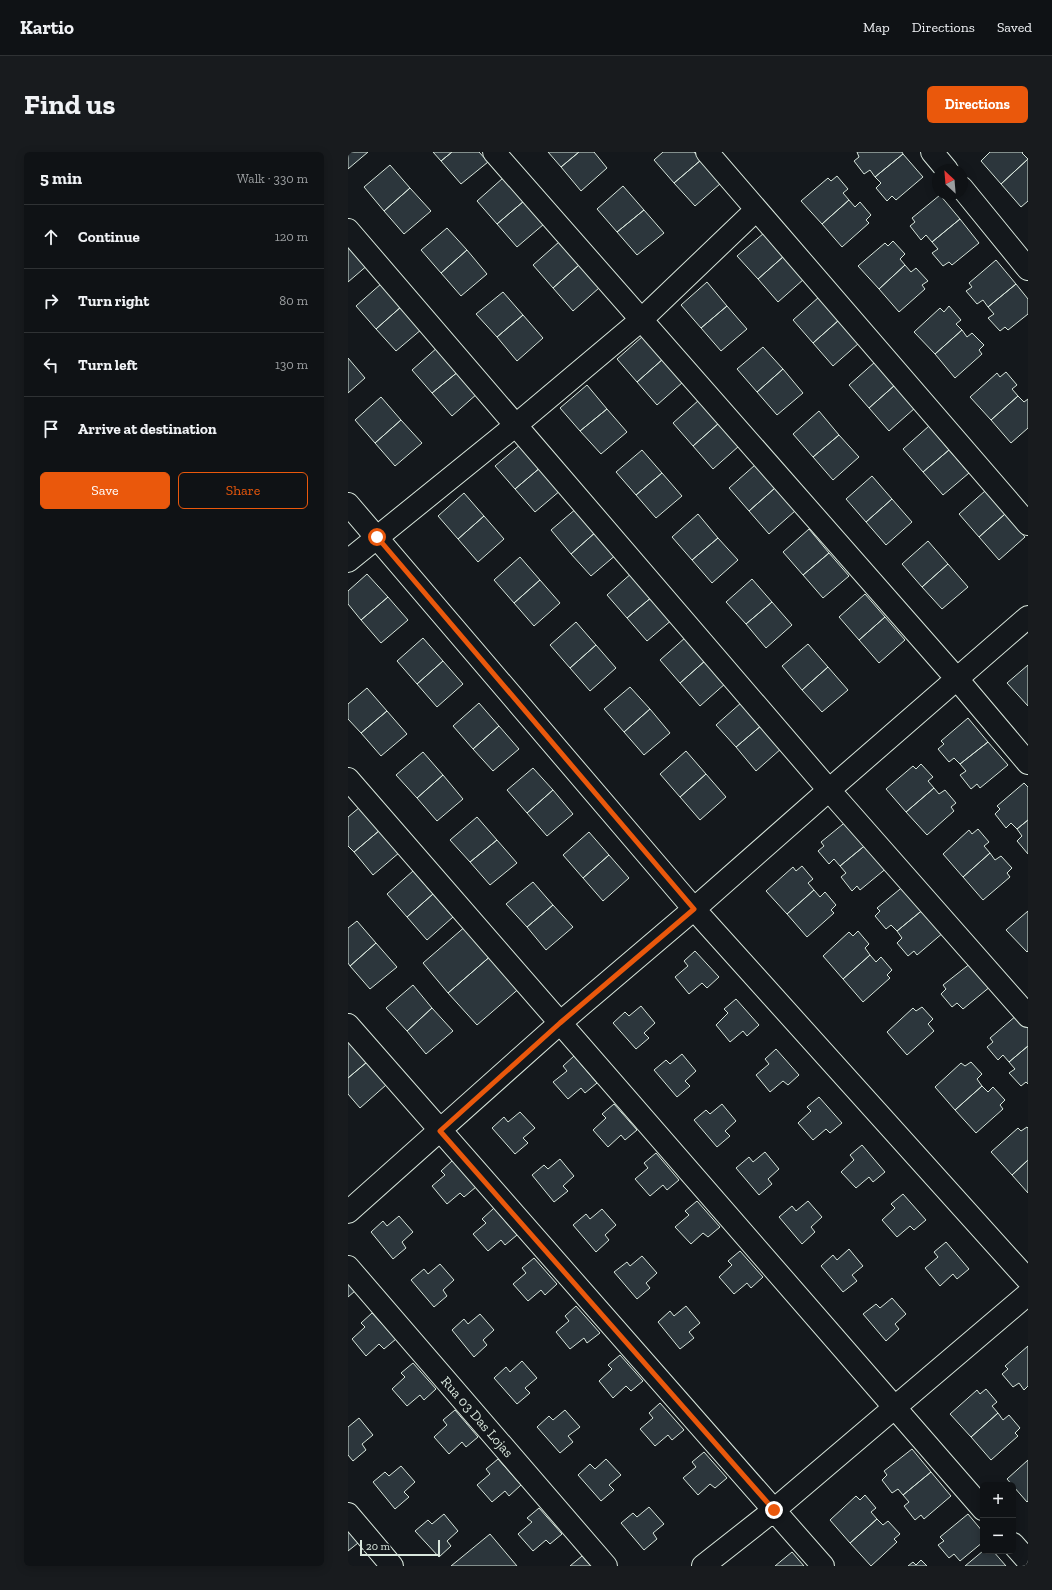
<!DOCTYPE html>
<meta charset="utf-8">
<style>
:root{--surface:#0f1215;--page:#181b1e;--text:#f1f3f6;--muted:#9b9ea0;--line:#2f3234;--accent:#ea580c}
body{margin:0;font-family:"Zilla Slab",serif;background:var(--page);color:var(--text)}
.controls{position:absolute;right:12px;bottom:12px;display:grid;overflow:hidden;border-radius:6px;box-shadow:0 2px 10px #0003}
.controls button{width:36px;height:36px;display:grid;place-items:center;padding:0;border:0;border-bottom:1px solid var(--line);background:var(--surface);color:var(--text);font:20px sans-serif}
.compass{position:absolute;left:584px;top:12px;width:36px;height:36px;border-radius:50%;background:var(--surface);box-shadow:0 2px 10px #0003;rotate:334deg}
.scale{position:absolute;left:12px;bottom:10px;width:80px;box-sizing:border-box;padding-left:4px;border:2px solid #d8e6dc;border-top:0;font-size:11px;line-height:14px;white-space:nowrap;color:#d8e6dc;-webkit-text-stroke:3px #14181c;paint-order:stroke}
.stop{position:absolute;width:12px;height:12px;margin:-9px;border:3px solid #ea580c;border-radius:50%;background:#fff}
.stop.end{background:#ea580c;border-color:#fff;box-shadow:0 1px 4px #0008}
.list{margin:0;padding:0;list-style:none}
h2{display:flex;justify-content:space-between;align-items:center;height:52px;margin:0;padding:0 16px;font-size:17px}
h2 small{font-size:13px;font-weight:400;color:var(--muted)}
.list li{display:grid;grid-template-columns:26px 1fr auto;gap:12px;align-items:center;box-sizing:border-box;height:64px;padding:0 16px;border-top:1px solid var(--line)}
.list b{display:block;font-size:15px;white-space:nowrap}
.list em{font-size:13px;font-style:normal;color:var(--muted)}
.actions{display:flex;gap:8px;padding:12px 16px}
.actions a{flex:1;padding:9px 0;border:1px solid var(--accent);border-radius:6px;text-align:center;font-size:14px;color:var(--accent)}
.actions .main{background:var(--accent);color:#fff}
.icon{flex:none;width:22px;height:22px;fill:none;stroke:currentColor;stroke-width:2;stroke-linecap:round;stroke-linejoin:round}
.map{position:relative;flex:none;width:680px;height:1414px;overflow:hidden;border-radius:6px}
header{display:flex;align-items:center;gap:24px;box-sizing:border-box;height:56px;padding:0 20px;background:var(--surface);border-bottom:1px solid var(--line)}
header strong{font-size:19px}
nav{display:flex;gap:22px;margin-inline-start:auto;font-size:14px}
.intro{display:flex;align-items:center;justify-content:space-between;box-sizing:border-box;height:96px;padding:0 24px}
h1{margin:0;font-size:28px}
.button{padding:10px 18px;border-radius:6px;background:var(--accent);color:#fff;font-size:14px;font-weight:700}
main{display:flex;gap:24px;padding:0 24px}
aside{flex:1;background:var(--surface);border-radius:6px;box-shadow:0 2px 10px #0003}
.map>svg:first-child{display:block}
</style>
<header>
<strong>Kartio</strong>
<nav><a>Map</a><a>Directions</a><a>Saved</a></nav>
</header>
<div class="intro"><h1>Find us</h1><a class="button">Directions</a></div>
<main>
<aside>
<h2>5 min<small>Walk · 330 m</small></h2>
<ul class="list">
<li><svg class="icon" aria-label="ahead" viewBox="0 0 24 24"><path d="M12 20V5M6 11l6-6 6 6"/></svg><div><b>Continue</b></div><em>120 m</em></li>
<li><svg class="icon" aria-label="right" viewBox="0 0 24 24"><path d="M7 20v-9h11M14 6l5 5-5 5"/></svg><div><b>Turn right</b></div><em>80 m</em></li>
<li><svg class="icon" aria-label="left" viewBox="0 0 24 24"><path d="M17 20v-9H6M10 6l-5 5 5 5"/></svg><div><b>Turn left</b></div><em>130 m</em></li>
<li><svg class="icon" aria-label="arrive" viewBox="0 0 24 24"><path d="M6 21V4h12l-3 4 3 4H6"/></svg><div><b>Arrive at destination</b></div></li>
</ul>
<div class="actions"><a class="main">Save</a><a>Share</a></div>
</aside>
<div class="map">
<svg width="680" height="1414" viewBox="0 0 680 1414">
<rect width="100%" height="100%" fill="#14181c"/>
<path fill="#2c363c" stroke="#d8e6dc" d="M0,0H20L0,17Z
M85,0H104L93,9Z
M104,0H131L140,10L113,32L93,9Z
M200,0H231L213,15Z
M231,0H246L259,16L233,39L213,15Z
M315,0H346L353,8L326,31L306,8Z
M509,0H554L555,2L527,25L522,18L516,22L506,9L511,5Z
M642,0H675L674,1L680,7L653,32L633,9Z
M555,2L575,25L548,48L544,44L539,49L528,36L533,31L527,25Z
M680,7V49L673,55L653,32Z
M353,8L373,31L347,54L326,31Z
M42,13L62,36L36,59L16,35Z
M489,24L500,37L495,41L501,48L474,72L453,49L480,26L483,29Z
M155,26L176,49L149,72L129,49Z
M275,34L296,58L269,80L249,57Z
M62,36L83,59L56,82L36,59Z
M592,43L612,67L584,90L578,83L573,88L562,74L567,70L564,66Z
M501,48L507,55L512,50L523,63L518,68L521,71L494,95L474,72Z
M176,49L196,72L169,95L149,72Z
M296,58L316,81L289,103L269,80Z
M612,67L631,91L604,113L601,110L595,114L584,101L590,97L584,90Z
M99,76L119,98L93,121L73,98Z
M416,81L436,104L410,127L389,104Z
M545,89L557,102L552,107L557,113L531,137L510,114L537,91L540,94Z
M0,90L21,112L0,130Z
M211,90L231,113L205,136L185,113Z
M119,98L139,122L113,144L93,121Z
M436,104L456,127L430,150L410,127Z
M648,108L668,132L640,155L635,148L629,152L618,139L624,135L621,131Z
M231,113L251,136L225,159L205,136Z
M557,113L563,120L568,116L580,129L574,133L577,137L551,160L531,137Z
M359,130L379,154L353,176L333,153Z
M34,131L54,154L28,177L8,154Z
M668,132L680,147V162L660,178L657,175L652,179L640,166L646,162L640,155Z
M155,140L175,163L149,185L128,162Z
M471,145L491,168L465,191L445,168Z
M54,154L74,177L48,199L28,177Z
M379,154L399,177L373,199L353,176Z
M601,154L613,168L608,172L614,178L587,202L566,180L592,156L596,160Z
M175,163L195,186L169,209L149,185Z
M491,168L511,191L485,214L465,191Z
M614,178L619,185L624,181L636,193L631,198L634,202L607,226L587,202Z
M295,184L315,207L289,230L269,207Z
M90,195L111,219L84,241L64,218Z
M415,195L435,217L409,240L389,217Z
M0,206L17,226L0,241Z
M315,207L335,230L309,253L289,230Z
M527,210L547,233L521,256L501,233Z
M435,217L455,241L429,263L409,240Z
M111,219L130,241L104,264L84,241Z
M658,220L669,233L664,237L670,244L643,268L622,245L649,221L652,225Z
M239,233L259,257L232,279L212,256Z
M547,233L567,256L541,279L521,256Z
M670,244L676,250L680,247V276L663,291L643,268Z
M33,245L53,268L27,291L7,268Z
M351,248L371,271L345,294L325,271Z
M259,257L279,280L253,302L232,279Z
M471,259L491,283L465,305L445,282Z
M53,268L74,291L47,314L27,291Z
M371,271L391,294L365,317L345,294Z
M581,274L601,298L575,320L555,297Z
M491,283L511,305L485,328L465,305Z
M173,292L193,315L167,337L147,314Z
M294,298L314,321L288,343L268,320Z
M601,298L621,321L595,343L575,320Z
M407,313L427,336L401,359L381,336Z
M193,315L213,338L187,360L167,337Z
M314,321L334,344L308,366L288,343Z
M524,324L544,347L518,370L498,347Z
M427,336L447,359L421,382L401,359Z
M637,339L657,362L631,385L611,362Z
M116,341L136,364L110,387L90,364Z
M544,347L564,370L538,393L518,370Z
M229,356L249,379L223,402L203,378Z
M350,362L370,386L344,408L324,385Z
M657,362L677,385L651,408L631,385Z
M136,364L156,387L130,410L110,387Z
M461,377L481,401L455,423L435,400Z
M249,379L269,402L243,424L223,402Z
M370,386L390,408L364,431L344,408Z
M580,389L600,412L574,435L554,412Z
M481,401L501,424L475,446L455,423Z
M172,405L192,428L166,451L146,428Z
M600,412L620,435L594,457L574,435Z
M285,420L305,444L279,466L259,443Z
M19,422L40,445L13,468L0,452V439Z
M404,427L424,450L398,472L378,450Z
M192,428L212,451L186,474L166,451Z
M517,442L537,465L511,488L491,465Z
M305,444L325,467L299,489L279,466Z
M40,445L60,468L33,491L13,468Z
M424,450L444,473L418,496L398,472Z
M537,465L557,488L531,511L511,488Z
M228,470L248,493L222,516L202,493Z
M338,485L358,508L332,531L312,508Z
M75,486L95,509L69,532L49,509Z
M460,492L480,515L454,538L434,514Z
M248,493L268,516L242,539L222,516Z
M358,508L378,531L352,554L332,531Z
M95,509L115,532L89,555L69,532Z
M680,513V554L659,531Z
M480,515L500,538L474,560L454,538Z
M282,535L302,557L276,580L256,557Z
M19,536L39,559L13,581L0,567V552Z
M394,550L414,573L388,595L368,573Z
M131,551L151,574L125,597L105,574Z
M302,557L322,581L296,603L276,580Z
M39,559L59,582L33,604L13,581Z
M620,566L640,590L612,612L606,606L601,610L590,597L596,592L593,589Z
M414,573L434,596L408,619L388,595Z
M151,574L171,597L145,619L125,597Z
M640,590L660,613L632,636L629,632L623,637L612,623L618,619L612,612Z
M338,599L358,622L332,645L312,622Z
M75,600L95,623L69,646L48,623Z
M573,612L585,625L580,629L586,636L558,660L538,637L565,614L568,617Z
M185,616L205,638L179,661L159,638Z
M358,622L378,645L352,668L332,645Z
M95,623L115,647L89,669L69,646Z
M676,631L680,635V668L669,677L663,671L658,676L647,662L652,657L649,654Z
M586,636L591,642L597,638L608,651L603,655L606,659L579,683L558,660Z
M205,638L225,662L199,684L179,661Z
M12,655L32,678L6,700L0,694V665Z
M129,665L149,688L122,710L102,688Z
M500,668L520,691L492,714L486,707L481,712L470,699L476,694L473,690Z
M680,668V702L669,689L674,684L669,677Z
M630,677L641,690L636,694L642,701L615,725L595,702L621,678L624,682Z
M32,678L52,700L25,723L6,700Z
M241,680L261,703L235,726L215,703Z
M149,688L169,711L142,733L122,710Z
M520,691L540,715L512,738L509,734L504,739L493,725L498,721L492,714Z
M642,701L647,708L653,704L664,716L659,721L662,725L635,748L615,725Z
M261,703L281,726L255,749L235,726Z
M454,714L465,727L460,731L466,738L439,762L418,739L445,715L448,719Z
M65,719L85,742L59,765L39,742Z
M185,730L205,753L179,775L158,752Z
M557,733L577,756L549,779L543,773L538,777L527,764L532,759L529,756Z
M466,738L472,745L477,740L488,753L483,758L486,761L459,785L439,762Z
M85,742L105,765L79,788L59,765Z
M205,753L225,775L198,798L179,775Z
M577,756L596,780L569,803L566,799L560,804L549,791L554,786L549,779Z
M680,759V799L679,800L658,778Z
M9,769L28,791L2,814L0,811V776Z
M119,773L145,802L100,841L75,811Z
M510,779L521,792L517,796L522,803L495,827L475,804L501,780L505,784Z
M28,791L49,815L22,837L2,814Z
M347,799L371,825L359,836L354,831L341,842L327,825L340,814L336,809Z
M145,802L174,834L129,873L100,841Z
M522,803L528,810L533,805L544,818L539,823L542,826L515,850L495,827Z
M623,811L643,834L615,857L609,851L604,855L593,842L598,837L595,833Z
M65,833L84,856L59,879L38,856Z
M388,847L411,873L399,884L395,879L382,890L368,873L380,861L376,857Z
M293,854L307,871L296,881L301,886L288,897L265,871L277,860L281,864Z
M574,855L585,867L580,872L586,879L559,903L539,880L565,856L568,859Z
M84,856L105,879L78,902L59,879Z
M669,863L680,876V894L661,910L655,903L650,908L639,895L645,890L642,886Z
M0,889L19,910L0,926Z
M680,894V932L678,930L673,934L661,921L667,917L661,910Z
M428,897L451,923L440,933L435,929L422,940L408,923L421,912L417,907Z
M334,902L348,919L337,929L342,934L329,945L306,918L318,908L322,912Z
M226,904L249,931L237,941L233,936L220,947L205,930L219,919L215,914Z
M19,910L38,933L12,956L0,942V926Z
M623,910L634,922L629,927L634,934L607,958L587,935L613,911L617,914Z
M634,934L640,940L645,935L657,948L652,953L655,957L628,981L607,958Z
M471,945L494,971L482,981L478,977L465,988L450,971L463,959L459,955Z
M266,952L289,978L277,988L273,983L260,995L245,978L258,966L254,962Z
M374,952L388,969L377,979L382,984L369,995L346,968L358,958L362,962Z
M172,960L187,976L175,986L180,991L167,1002L144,976L156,965L160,970Z
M679,975L680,976V1008L664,1023L643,1000L670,976L673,979Z
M514,993L537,1020L525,1030L521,1025L508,1036L493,1020L506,1008L502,1003Z
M417,1000L431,1017L420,1027L424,1032L411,1043L388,1016L401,1005L405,1010Z
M308,1001L331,1028L319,1038L315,1033L302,1044L287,1027L300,1016L296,1011Z
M212,1007L226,1024L215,1034L220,1039L206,1050L184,1023L196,1013L200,1017Z
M105,1008L128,1035L116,1045L112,1041L99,1052L84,1034L97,1023L93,1019Z
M680,1008V1041L664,1023Z
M555,1042L578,1068L566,1078L562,1074L549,1085L534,1068L547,1056L543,1052Z
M349,1049L372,1075L360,1085L355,1081L343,1092L327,1075L341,1063L337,1059Z
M460,1049L474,1065L463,1075L467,1080L454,1092L431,1065L444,1054L448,1059Z
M146,1056L169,1083L157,1093L153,1088L140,1099L125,1082L138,1071L134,1067Z
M254,1057L268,1073L257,1083L261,1088L248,1100L225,1073L238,1062L242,1067Z
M51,1064L65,1080L54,1090L58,1096L45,1107L23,1080L35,1069L39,1074Z
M598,1090L621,1117L609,1127L605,1122L592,1134L577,1116L590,1105L586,1100Z
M501,1097L515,1114L504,1123L509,1129L495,1140L473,1114L485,1103L489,1108Z
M392,1099L415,1125L403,1136L399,1131L386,1142L371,1125L384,1113L380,1109Z
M294,1104L309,1121L298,1131L302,1136L289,1147L266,1120L279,1110L282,1114Z
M186,1106L209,1132L197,1143L193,1138L180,1149L165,1132L178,1121L174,1116Z
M92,1112L106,1128L95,1138L99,1144L86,1155L63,1128L76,1117L80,1122Z
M0,1131L7,1139L0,1145Z
M544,1146L558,1162L547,1172L551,1177L538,1189L515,1162L528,1152L532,1156Z
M228,1154L252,1181L239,1191L236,1186L222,1197L208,1180L221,1169L217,1164Z
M338,1154L352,1171L341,1180L346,1186L332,1197L310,1170L322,1159L326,1164Z
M24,1161L48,1187L36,1197L31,1192L18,1204L4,1187L17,1175L13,1171Z
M132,1162L146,1178L135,1188L139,1193L126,1205L104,1178L116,1167L120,1172Z
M680,1194V1234L676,1238L671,1231L665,1235L654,1222L660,1217L657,1214Z
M272,1203L295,1229L283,1239L278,1234L265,1246L251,1229L264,1217L260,1213Z
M174,1209L189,1226L177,1236L182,1241L169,1252L146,1226L158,1215L162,1220Z
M65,1211L88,1237L76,1248L72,1243L59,1254L44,1237L57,1225L53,1221Z
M638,1237L649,1250L644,1254L650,1261L623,1285L602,1262L629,1238L632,1242Z
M312,1251L336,1278L324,1288L320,1283L307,1294L292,1277L305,1266L301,1261Z
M107,1258L130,1285L118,1295L114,1290L101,1302L86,1285L99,1273L95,1268Z
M217,1258L232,1275L220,1284L225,1290L212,1301L189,1275L201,1264L205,1268Z
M650,1261L655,1268L661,1263L672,1276L667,1281L670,1284L643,1308L623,1285Z
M11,1266L25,1283L14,1292L18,1298L5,1309L0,1303V1275Z
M564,1297L583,1320L555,1343L550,1337L544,1341L534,1328L539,1323L536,1319Z
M356,1300L379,1326L367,1336L362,1332L350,1343L335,1326L348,1315L344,1310Z
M150,1307L173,1333L161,1344L157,1339L144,1350L129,1333L142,1322L138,1317Z
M258,1307L273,1323L261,1333L266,1338L253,1349L230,1323L242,1312L247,1317Z
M680,1308V1349L679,1350L659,1327Z
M53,1314L67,1330L56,1340L61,1345L47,1357L25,1330L37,1320L41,1324Z
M583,1320L603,1344L576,1367L573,1363L567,1368L556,1354L561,1350L555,1343Z
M517,1343L528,1356L523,1360L529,1367L502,1391L482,1368L508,1344L512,1348Z
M301,1355L316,1372L305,1381L309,1387L296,1398L273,1371L285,1361L289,1365Z
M191,1356L214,1382L202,1392L198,1388L185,1399L170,1382L184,1370L179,1366Z
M96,1362L110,1379L99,1389L103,1394L91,1405L67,1379L80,1368L84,1372Z
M620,1362L635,1380V1390L612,1409L606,1402L601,1406L590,1393L596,1389L592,1385Z
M529,1367L535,1373L540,1369L552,1382L546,1387L549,1390L523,1414L502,1391Z
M0,1379L10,1391L0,1399Z
M142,1382L169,1414H103Z
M635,1399H645L658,1414H617Z
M444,1400L456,1414H427Z
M234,1404L243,1414H222Z
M573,1408L579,1414H560L565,1410L568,1413Z"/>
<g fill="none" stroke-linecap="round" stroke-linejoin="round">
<g stroke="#d8e6dc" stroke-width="24">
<path id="minor" d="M146,0L609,527L680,611
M359,0L680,372
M584,0L599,18
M614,36L680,117
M0,78L481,638L680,864
M0,352L346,757L680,1128
M0,409L168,273L293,168L408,58
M0,627L635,1357
M0,873L475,1414
M0,1060L212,871L346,757L481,638L680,465
M0,1115L258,1414
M0,1362L44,1414
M665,1392L680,1409
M355,1414L426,1358L680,1142"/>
</g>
<use href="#minor" stroke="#14181c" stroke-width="22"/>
</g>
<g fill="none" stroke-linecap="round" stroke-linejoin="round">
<path stroke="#ea580c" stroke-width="5" d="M29,385L346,757L212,871L92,979L426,1358"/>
</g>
<g text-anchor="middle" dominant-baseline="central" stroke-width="3" stroke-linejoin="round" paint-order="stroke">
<g font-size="14" fill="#d8e6dc" stroke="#14181c">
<text transform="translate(129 1265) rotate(49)">Rua 03 Das Lojas</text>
</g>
</g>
</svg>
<div class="controls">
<button>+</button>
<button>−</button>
</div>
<svg class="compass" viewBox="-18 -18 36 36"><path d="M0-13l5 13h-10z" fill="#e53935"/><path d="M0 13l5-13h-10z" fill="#9b9ea0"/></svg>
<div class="scale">20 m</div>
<div class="stop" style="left:29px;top:385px"></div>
<div class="stop end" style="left:426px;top:1358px"></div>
</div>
</main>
